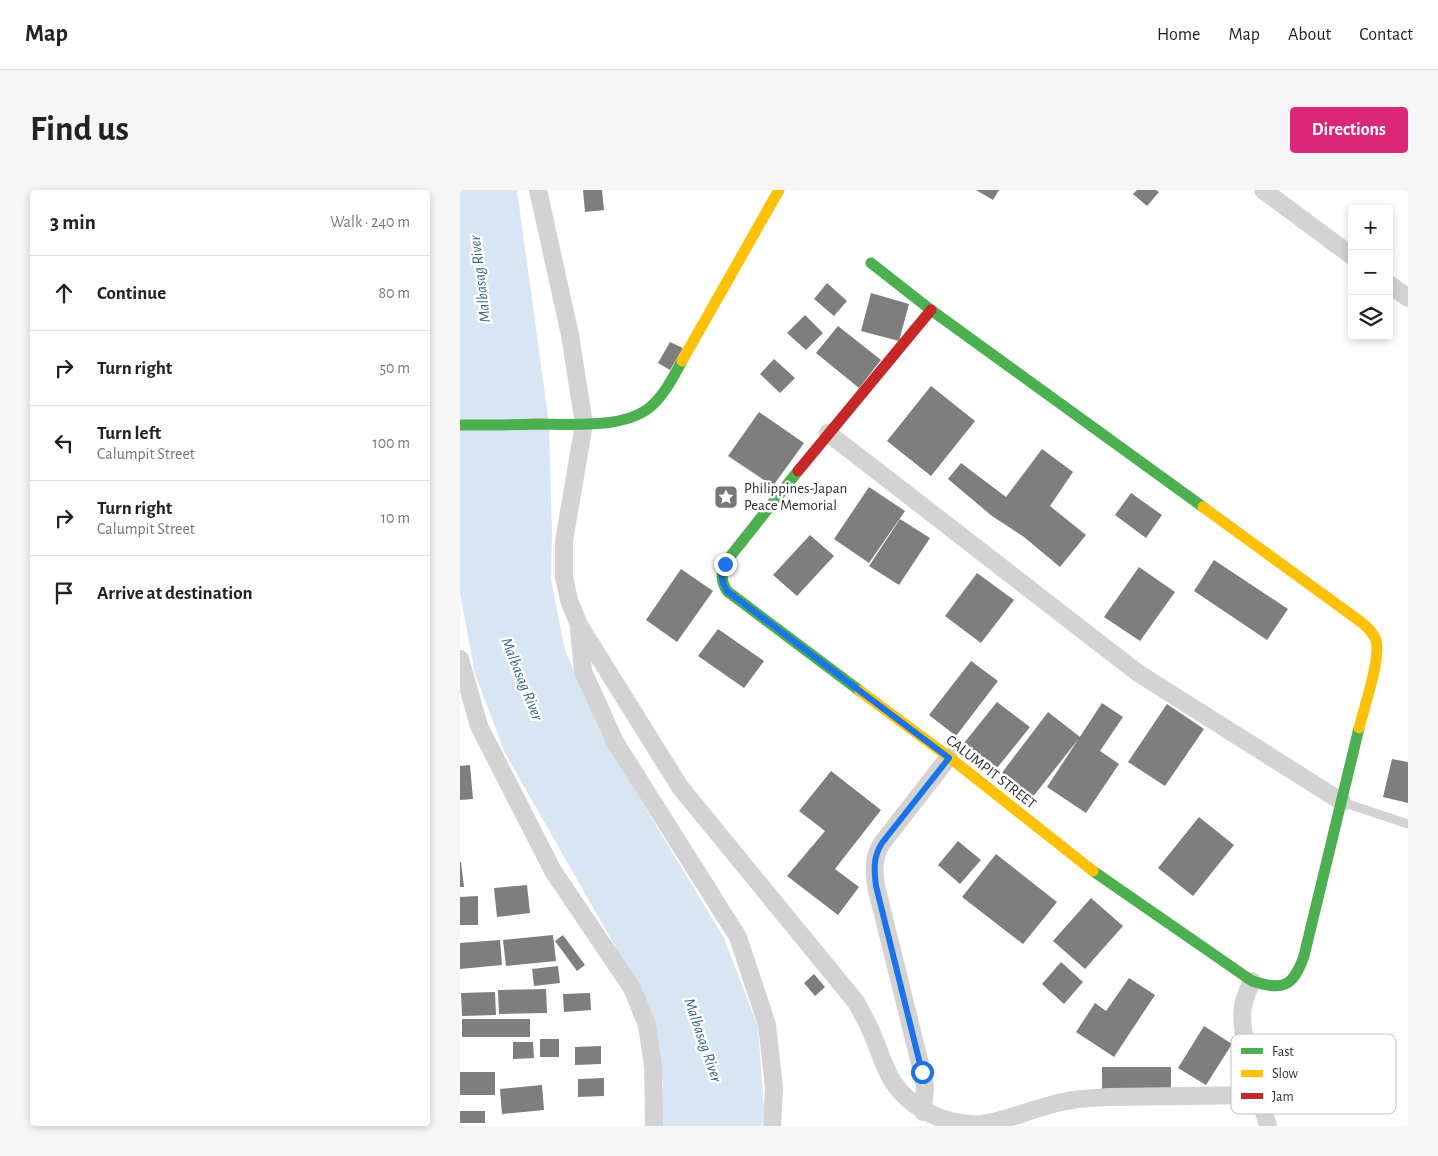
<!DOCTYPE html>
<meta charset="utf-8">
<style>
:root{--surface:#fff;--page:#f6f6f6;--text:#222;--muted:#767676;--line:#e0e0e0;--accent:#db2777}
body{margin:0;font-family:"Alegreya Sans",sans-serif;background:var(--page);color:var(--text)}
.controls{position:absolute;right:15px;top:15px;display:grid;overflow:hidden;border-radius:5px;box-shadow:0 2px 8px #0003}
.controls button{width:45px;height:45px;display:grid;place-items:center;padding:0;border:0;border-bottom:1px solid var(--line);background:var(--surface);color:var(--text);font:25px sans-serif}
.stop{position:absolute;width:15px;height:15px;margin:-11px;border:4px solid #1a73e8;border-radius:50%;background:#fff}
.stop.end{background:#1a73e8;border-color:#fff;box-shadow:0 1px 5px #0008}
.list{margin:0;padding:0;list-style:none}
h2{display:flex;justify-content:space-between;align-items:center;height:65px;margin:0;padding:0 20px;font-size:21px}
h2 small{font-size:16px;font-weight:400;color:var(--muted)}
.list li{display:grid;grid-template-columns:32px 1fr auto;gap:15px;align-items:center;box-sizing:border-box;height:75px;padding:0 20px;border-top:1px solid var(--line)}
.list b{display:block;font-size:19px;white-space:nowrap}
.list p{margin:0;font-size:16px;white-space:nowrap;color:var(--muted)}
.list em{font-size:16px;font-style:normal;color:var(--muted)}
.icon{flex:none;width:28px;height:28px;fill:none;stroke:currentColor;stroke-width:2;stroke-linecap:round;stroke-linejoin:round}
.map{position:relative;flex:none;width:948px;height:936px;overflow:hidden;border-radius:5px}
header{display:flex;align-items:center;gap:30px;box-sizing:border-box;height:70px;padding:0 25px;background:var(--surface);border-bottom:1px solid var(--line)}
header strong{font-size:24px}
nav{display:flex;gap:28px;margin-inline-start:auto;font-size:18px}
.intro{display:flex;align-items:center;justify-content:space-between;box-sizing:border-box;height:120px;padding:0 30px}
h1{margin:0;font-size:35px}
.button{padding:12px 22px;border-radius:5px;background:var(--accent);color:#fff;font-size:18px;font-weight:700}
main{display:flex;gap:30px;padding:0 30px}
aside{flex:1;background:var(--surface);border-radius:5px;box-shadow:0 2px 8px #0003}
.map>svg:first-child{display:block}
</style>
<header>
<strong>Map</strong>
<nav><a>Home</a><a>Map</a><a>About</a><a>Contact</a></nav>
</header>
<div class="intro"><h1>Find us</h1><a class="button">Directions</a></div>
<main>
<aside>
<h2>3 min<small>Walk · 240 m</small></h2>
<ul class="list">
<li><svg class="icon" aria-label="ahead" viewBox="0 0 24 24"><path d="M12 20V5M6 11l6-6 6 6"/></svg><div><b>Continue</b></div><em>80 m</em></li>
<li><svg class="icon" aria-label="right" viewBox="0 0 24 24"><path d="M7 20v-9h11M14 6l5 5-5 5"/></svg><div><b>Turn right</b></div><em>50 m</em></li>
<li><svg class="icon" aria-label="left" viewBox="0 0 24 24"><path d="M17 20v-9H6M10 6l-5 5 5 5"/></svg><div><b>Turn left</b><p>Calumpit Street</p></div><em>100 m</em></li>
<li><svg class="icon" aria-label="right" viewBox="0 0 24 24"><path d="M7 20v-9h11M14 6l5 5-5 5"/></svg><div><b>Turn right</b><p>Calumpit Street</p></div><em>10 m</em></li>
<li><svg class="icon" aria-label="arrive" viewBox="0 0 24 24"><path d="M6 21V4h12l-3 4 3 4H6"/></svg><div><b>Arrive at destination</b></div></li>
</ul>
</aside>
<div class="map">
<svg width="948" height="936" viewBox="0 0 948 936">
<rect width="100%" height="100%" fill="#fff"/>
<path fill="#d8e5f2" d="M0,0H57L89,234L92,343L91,390L105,460L142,546L264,748L298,837L304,919L302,936H200L203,894L188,814L45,563L15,484L0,403Z"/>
<path fill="#7e7e7e" d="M123,0H142L144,20L125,22Z
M516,0H539L533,10Z
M677,0H696L699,2L687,16L673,4Z
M367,93L387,111L374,126L354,109Z
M411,103L449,114L439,151L401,141Z
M345,125L363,143L346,160L327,143Z
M378,136L421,170L399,198L356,163Z
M210,152L223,158L210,180L198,173Z
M314,169L335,188L320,203L300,184Z
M471,196L515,231L471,286L427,251Z
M299,222L344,253L313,296L268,266Z
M582,259L613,282L590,316L626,345L600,377L564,347L532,326L488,289L501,273L546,307Z
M409,297L445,321L409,373L374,349Z
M671,303L702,325L686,348L655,325Z
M440,329L470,348L439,395L409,376Z
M350,345L374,366L337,406L313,385Z
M754,370L828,419L807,450L734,401Z
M679,377L715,402L680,451L644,427Z
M221,379L253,401L217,452L186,430Z
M517,383L554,410L521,453L485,426Z
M258,439L304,471L284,498L238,466Z
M511,471L538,491L496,546L469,525Z
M537,512L570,537L537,578L504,553Z
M642,513L663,527L640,561L659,574L626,623L587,597Z
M707,514L744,539L705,596L668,572Z
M588,522L620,547L572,608L541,584Z
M932,569L948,572V613L923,607Z
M10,575L13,609L0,610V576Z
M371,581L421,620L375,679L399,697L378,725L327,686L365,641L339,621Z
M739,627L774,655L733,706L698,678Z
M498,651L521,670L500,694L478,675Z
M536,664L597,712L563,754L502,707Z
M0,672H1L4,697H0Z
M67,695L70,723L37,727L34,698Z
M18,706V735H0V707Z
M631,708L663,736L625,779L593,751Z
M93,745L96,771L46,776L43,750Z
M103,745L125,775L117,781L95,751Z
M40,750L42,775L0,779V753Z
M601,772L623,792L604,814L582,794Z
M98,776L100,793L74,796L72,779Z
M354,784L365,797L355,806L344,793Z
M669,788L695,805L654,867L616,842L635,813L646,821Z
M86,799L87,823L39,824L38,800Z
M35,802L36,825L2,826L1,803Z
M130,803L131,820L104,822L103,804Z
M2,829H70V847H2Z
M744,836L772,854L746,895L718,878Z
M80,849H99V867H80Z
M53,852H73L74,868L53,869Z
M141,856V874L115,875V857Z
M642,877H711V902H642Z
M0,882H35V905H0Z
M144,888V906L118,907V889Z
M82,895L84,920L42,924L40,899Z
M0,921H25V933H0Z"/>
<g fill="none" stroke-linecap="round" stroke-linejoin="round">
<path stroke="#d3d3d3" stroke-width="9" d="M882,612L948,634"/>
<path stroke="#d3d3d3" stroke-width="18" d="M78,0L110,145L124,234L104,351V387L109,410L119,435L220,597L396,812C401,821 406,830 410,839C418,856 423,876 433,892C452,920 487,936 522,934C551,930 578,916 607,911C621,908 635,908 649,907L800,905
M803,0L892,66
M929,94L948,108
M368,243L678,483L882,612
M119,439L123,481L155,552L278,747L307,835L314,897L312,936
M0,469L19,536L93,681L172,798L187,835L193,877L194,936
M792,791C788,799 785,807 783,816C778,846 800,906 808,936
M463,922L465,896L462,882L416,696C414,679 413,667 422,653L489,567"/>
<path stroke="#4caf50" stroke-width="11" d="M411,73L471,120L743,317
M0,235C26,235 51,235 77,234C110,234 162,239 189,218C204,206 213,187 222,171
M338,281L265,373C261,384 261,391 267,401L400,501
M633,681L792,791C823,801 833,797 844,766L899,538"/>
<path stroke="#ffc107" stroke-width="11" d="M222,171L319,0
M743,317L901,432C907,437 913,442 916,450C921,469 904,518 899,538
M400,501L489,567L633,681"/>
<path stroke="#c62828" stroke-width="11" d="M338,281L471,120"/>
</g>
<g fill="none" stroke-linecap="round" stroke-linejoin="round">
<path stroke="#1a73e8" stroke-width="6" d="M265,374C260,384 261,391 267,401L489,568L422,653C413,667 414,679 416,696L462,882"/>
</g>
<defs>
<g id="sight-square" transform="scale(1.25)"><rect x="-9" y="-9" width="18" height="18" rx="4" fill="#777" stroke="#fff"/><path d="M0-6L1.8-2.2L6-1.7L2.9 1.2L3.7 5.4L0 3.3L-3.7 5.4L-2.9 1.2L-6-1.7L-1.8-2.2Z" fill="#fff"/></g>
</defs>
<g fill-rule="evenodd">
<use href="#sight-square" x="266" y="307"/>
</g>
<g text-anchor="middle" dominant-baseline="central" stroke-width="5" stroke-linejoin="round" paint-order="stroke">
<g font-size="15" fill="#2e2e2e" stroke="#fff" text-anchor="start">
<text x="284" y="298">Philippines-Japan<tspan x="284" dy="17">Peace Memorial</tspan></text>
</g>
<g font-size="15" fill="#2e2e2e" stroke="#fff">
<text transform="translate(531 582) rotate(38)">CALUMPIT STREET</text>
</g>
<g font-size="16" font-style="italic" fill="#3a6792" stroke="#fff">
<text transform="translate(20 89) rotate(-97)">Malbasag River</text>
<text transform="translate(62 489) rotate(68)">Malbasag River</text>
<text transform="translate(243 850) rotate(71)">Malbasag River</text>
</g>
</g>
<rect x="771" y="844" width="165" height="80" rx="8" fill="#fff" stroke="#c0c0c0" stroke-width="1"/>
<rect x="781" y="858" width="22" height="6" fill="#4caf50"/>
<rect x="781" y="880" width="22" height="7" fill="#ffc107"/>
<rect x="781" y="903" width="22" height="6" fill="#c62828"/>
<g font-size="14" fill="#2e2e2e">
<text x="812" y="866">Fast</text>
<text x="812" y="888">Slow</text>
<text x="812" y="911">Jam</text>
</g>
</svg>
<div class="controls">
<button>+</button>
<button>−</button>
<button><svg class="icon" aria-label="layers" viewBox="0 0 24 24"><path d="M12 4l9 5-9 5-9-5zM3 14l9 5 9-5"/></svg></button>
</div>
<div class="stop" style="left:462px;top:882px"></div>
<div class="stop end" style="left:265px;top:374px"></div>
</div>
</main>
